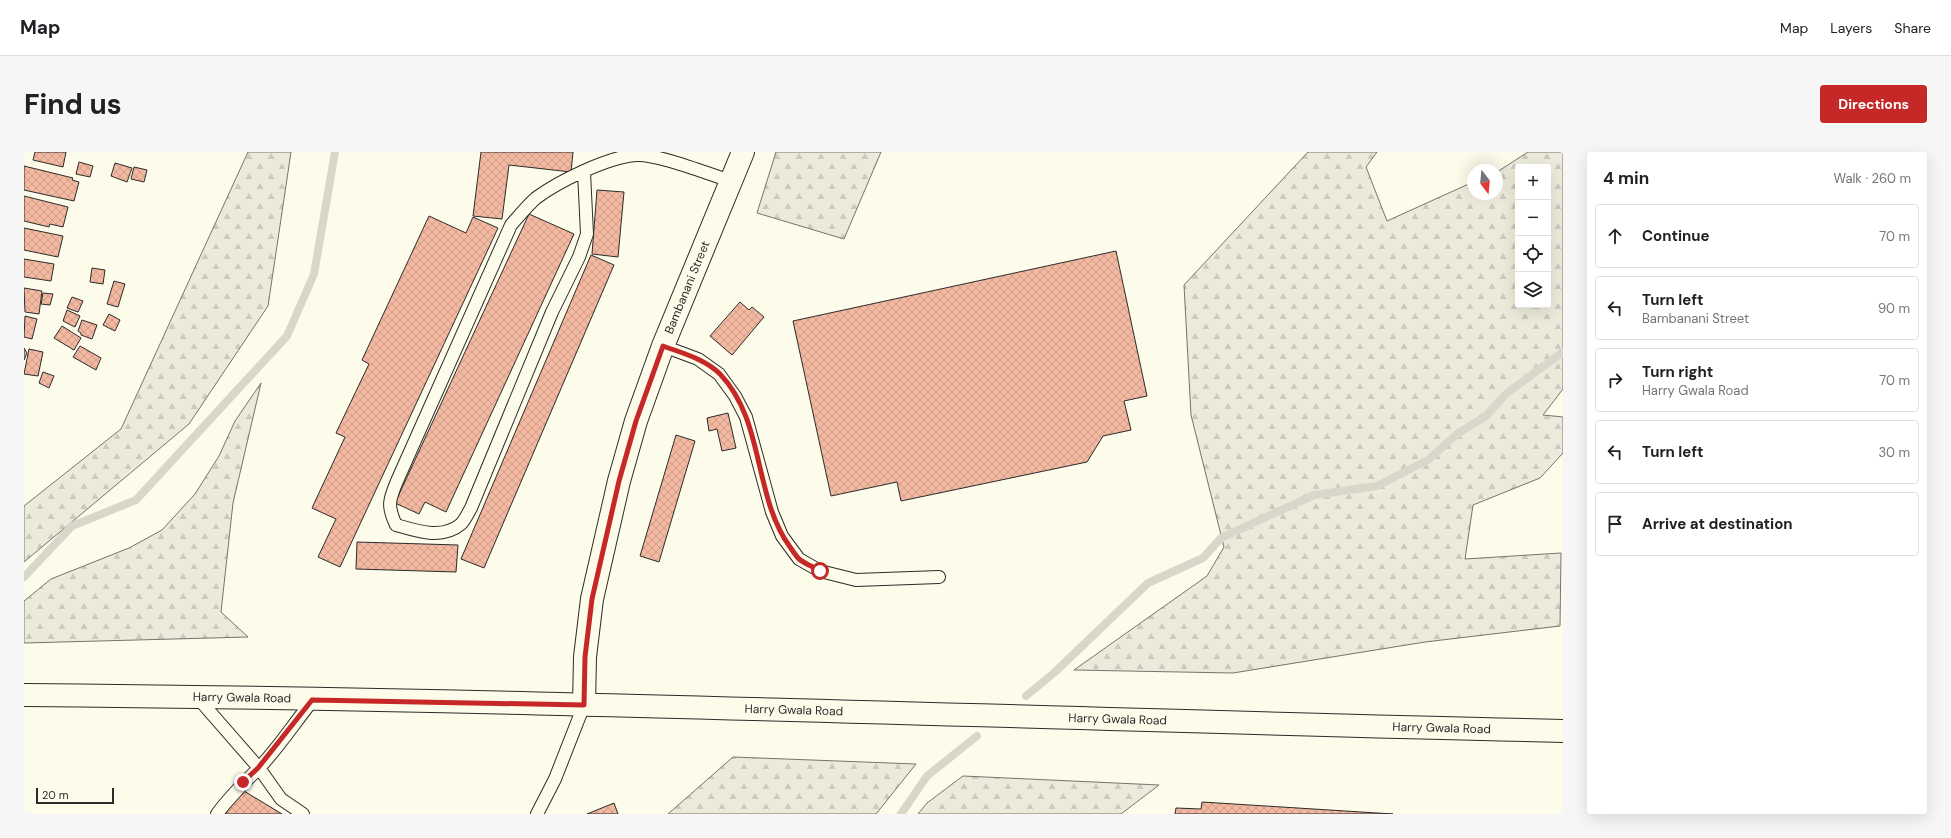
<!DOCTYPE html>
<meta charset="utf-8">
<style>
:root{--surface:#fff;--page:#f6f6f6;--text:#202124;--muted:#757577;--line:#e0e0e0;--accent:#c62828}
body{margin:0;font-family:"DM Sans",sans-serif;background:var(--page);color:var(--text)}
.controls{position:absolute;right:12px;top:12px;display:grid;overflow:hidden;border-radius:4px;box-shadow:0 4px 16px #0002}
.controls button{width:36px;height:36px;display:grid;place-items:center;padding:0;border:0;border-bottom:1px solid var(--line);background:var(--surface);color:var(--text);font:20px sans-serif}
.compass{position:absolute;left:1443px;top:12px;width:36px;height:36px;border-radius:50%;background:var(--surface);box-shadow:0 4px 16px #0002;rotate:164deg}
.scale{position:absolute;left:12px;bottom:10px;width:78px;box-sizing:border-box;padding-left:4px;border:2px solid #2b2b2b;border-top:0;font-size:11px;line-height:14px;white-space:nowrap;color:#2b2b2b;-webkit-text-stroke:3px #fdfbea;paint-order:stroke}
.stop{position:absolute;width:12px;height:12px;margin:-9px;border:3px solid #c62828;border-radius:50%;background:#fff}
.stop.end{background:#c62828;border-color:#fff;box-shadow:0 1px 4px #0008}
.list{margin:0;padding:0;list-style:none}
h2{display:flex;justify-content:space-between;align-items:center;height:52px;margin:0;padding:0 16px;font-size:17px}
h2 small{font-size:13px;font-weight:400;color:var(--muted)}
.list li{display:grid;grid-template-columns:26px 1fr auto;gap:12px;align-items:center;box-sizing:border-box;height:64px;margin:0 8px 8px;padding:0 8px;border:1px solid var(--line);border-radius:4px}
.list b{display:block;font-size:15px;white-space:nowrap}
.list p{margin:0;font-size:13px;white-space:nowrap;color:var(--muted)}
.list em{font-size:13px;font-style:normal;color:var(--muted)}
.icon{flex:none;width:22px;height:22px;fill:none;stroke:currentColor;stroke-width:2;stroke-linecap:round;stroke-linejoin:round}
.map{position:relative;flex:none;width:1539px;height:662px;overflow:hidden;border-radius:4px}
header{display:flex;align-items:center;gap:24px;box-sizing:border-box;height:56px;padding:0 20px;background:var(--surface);border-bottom:1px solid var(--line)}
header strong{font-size:19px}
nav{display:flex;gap:22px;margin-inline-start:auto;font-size:14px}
.intro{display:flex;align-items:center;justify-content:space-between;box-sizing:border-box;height:96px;padding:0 24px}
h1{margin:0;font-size:28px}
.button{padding:10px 18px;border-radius:4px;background:var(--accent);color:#fff;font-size:14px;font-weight:700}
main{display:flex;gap:24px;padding:0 24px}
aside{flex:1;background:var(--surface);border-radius:4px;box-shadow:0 4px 16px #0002}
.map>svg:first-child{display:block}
</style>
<header>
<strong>Map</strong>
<nav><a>Map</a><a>Layers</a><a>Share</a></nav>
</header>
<div class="intro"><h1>Find us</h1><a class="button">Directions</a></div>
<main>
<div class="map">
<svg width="1539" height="662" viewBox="0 0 1539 662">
<defs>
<pattern id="forest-firs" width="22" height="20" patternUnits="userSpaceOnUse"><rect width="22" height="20" fill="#ecebdb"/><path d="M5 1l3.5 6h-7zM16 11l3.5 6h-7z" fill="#cbcabc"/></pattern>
<pattern id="building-cross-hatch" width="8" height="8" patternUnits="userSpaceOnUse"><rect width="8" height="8" fill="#f2b8a0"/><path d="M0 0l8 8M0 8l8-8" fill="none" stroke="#d09e8a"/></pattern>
</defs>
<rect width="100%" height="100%" fill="#fdfbea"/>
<path fill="url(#forest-firs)" stroke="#74746e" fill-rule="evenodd" d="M224,0H267L244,154L165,272L0,410V354L97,277Z
M752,0H857L820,87L733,61Z
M1284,0H1353L1342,15L1363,69L1449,30V42H1473V20L1504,0H1539V237L1519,263L1539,265V301L1516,326L1449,353L1441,407L1537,401L1536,474L1401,490L1209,521L1050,518L1183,424L1200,395L1167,263L1160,133ZM1494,15H1524V153H1494Z
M237,231L209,351L197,460L224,485L0,491V449L27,427L105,396L138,378L171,342L195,304L211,269Z
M709,605L892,612L852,662H644Z
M939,624L1135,633L1097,662H894L903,651Z"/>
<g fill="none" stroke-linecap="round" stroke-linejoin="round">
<path stroke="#d8d7c9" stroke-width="8" d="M0,425L48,374L112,348L263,184L290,122L311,0
M1002,544L1031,520L1124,431L1179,406L1197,386L1290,343L1353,334L1404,308L1433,282L1462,264L1483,241L1539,200
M877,662L903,624L953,584"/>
</g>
<path fill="url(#building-cross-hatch)" stroke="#2b2b2b" d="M11,0H42L39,15L9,8Z
M457,0H549L547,20L485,13L478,67L449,64Z
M55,10L69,14L66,25L52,22Z
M91,11L108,16L103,30L87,24Z
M0,14L49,26L48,28L55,30L50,49L0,38Z
M110,15L123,18L120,30L107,27Z
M573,38L600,40L594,105L568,102Z
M0,44L44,55L39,75L26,72L25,75L0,69Z
M505,62L550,82L422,360L401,350L395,362L371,351Z
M405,64L442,81L449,65L474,76L316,415L294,405L312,367L288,356L321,285L312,281L345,212L338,208Z
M0,76L39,84L34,105L0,98Z
M1092,99L1123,244L1100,249L1107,278L1079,284L1063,310L877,349L873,330L807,344L769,169Z
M567,103L590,113L460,416L437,407Z
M0,107L30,112L27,129L0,125Z
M68,116L81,118L79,132L66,130Z
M90,129L101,132L94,155L83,152Z
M0,136L18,139L15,162L1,160Z
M19,141L29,142L26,153L17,152Z
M48,145L59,149L54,160L43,156Z
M716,150L725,158L728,155L740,165L708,203L686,184Z
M43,158L56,164L51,175L39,169Z
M85,162L96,168L91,179L79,173Z
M1,164L13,167L8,187L0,185Z
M58,168L73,173L68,187L57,183V181L54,179Z
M38,174L57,186L50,198L30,186Z
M56,194L77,206L72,218L49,205Z
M0,196L3,201L0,208Z
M5,197L19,200L14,224L0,222Z
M19,220L30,224L25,236L15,231Z
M704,261L712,296L698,299L693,277L685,279L683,266Z
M652,283L671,289L635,410L616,404Z
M333,390L434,393L432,420L332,417Z
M215,636L258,662H199Z
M1178,650L1369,662H1151L1152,656L1177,657Z
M590,651L594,662H563Z"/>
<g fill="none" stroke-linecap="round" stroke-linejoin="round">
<g stroke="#2b2b2b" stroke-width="14">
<path id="service" d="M560,20L563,82L555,105L528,160L447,356C444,361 441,368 437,372C418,388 393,379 372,373C363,354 365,348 373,329L487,73C495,64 503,54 512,46C535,29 584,5 612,3C635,2 684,22 707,29
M639,194L674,207L695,222L711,244L722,265L748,360L758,384L775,407L796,419L832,428L915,425
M173,545L235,616L257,647L279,662
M193,662C206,644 220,631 235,616C255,595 271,570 289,548
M513,662L531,627L560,553"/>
</g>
<g stroke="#2b2b2b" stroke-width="24">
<g id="minor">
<path id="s1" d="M560,553L561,505L568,447L595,329L612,269L639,194L719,0"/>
</g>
</g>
<g stroke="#2b2b2b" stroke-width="24">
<g id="secondary">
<path id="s2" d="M0,543C513,547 1026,567 1539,579"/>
</g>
</g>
<use href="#service" stroke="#fdfbea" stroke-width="12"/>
<use href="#minor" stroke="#fdfbea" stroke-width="22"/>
<use href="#secondary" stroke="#fdfbea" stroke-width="22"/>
</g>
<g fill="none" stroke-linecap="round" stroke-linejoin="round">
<path stroke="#c62828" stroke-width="5" d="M219,630L234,616L288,548L560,553L561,505L568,447L595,329L612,269L639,194C658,201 681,207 696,222C741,269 729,344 766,395C769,399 772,404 775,407C781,412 790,415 796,419"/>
</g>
<g text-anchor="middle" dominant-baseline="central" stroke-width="3" stroke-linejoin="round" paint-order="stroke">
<g font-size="12" fill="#2b2b2b" stroke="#fdfbea">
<text stroke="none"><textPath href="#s1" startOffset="433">Bambanani Street</textPath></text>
<text stroke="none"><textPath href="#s2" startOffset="218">Harry Gwala Road</textPath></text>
<text stroke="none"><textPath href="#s2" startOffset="770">Harry Gwala Road</textPath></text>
<text stroke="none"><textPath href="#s2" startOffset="1094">Harry Gwala Road</textPath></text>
<text stroke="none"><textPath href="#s2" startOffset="1418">Harry Gwala Road</textPath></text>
</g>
</g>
</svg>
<div class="controls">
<button>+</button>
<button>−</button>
<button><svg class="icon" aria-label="locate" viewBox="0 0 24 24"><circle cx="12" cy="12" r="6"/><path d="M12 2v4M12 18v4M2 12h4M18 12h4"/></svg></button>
<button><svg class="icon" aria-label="layers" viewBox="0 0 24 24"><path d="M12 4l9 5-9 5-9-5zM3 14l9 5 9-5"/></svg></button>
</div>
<svg class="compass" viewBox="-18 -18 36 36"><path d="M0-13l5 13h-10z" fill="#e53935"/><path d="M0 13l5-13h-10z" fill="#757577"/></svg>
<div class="scale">20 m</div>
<div class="stop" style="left:796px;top:419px"></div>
<div class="stop end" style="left:219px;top:630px"></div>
</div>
<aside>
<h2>4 min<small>Walk · 260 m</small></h2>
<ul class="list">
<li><svg class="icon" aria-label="ahead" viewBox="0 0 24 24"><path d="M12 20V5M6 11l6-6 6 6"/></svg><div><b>Continue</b></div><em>70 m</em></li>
<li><svg class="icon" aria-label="left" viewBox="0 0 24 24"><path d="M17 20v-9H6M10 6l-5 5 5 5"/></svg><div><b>Turn left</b><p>Bambanani Street</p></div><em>90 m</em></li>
<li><svg class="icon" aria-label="right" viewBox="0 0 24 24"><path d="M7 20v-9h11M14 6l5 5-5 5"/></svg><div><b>Turn right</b><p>Harry Gwala Road</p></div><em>70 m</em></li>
<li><svg class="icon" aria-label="left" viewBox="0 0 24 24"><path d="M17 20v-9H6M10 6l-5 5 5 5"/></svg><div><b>Turn left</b></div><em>30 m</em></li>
<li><svg class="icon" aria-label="arrive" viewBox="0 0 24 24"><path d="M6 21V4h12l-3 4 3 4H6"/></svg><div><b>Arrive at destination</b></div></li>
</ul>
</aside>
</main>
